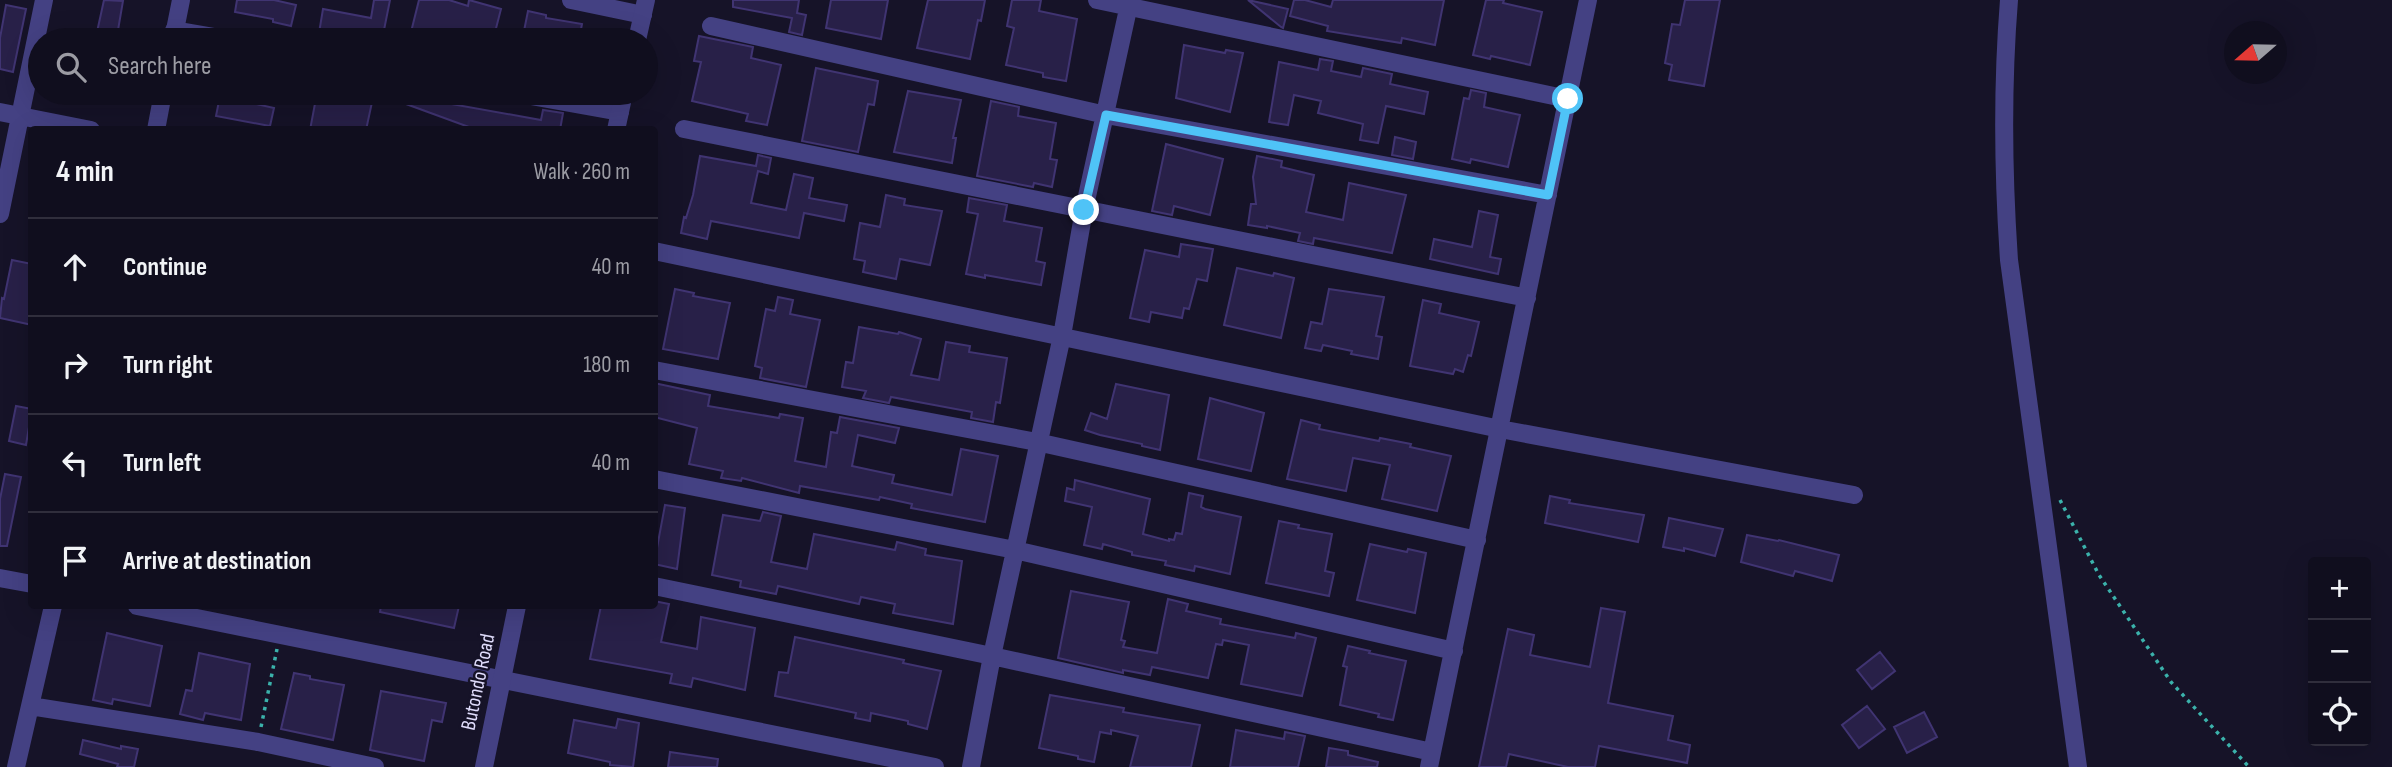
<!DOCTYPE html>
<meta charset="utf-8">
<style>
:root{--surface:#100e1e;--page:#191727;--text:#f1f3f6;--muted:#9c9ca4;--line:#302e3c}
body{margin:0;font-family:"Sofia Sans Condensed",sans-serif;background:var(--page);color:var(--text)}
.controls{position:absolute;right:21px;bottom:21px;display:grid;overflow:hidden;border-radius:7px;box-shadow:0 7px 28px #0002}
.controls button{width:63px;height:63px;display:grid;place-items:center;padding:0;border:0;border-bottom:2px solid var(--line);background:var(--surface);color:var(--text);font:35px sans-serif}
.compass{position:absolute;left:2224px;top:21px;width:63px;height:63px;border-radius:50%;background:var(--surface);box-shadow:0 7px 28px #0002;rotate:250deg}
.stop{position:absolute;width:21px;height:21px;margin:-16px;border:5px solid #4fc3f7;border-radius:50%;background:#fff}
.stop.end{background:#4fc3f7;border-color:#fff;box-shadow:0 2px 7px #0008}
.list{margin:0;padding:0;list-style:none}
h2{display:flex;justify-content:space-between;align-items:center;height:91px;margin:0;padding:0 28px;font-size:30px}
h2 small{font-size:23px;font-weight:400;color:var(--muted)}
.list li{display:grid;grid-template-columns:46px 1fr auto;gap:21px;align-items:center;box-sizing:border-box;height:98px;padding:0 28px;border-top:2px solid var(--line)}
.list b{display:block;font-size:26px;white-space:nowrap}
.list em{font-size:23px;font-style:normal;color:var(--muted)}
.icon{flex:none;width:38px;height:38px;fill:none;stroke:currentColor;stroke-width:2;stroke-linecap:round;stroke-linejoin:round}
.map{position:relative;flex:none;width:2392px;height:767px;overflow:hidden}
.search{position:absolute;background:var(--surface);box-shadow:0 7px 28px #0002;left:28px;top:28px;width:630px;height:77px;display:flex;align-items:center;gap:18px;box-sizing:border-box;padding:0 24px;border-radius:38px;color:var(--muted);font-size:26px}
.panel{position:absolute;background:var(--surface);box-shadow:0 7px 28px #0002;left:28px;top:126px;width:630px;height:483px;border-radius:7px}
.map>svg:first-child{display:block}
</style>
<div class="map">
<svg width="2392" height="767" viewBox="0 0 2392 767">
<rect width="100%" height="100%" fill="#161328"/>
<path fill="#282048" stroke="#403472" stroke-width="2" d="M104,0L123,1L117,36L97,32Z
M237,0H274L296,5L291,26L273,22V19L235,12Z
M374,0H390L382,40L350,33L349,40L318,39L323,9L371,18Z
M419,0H449L468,6L469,0L501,9L493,40H409Z
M733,0H799L797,13L806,15L802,35L789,32L792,18L733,7Z
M831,0H888L881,39L826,28Z
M928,0H985L981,21L978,20L970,59L917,48Z
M1012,0H1041L1039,11L1077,19L1066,81L1043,77V73L1006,65L1014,28L1007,26Z
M1248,0L1288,9L1283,28L1281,27Z
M1294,0H1305L1331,7L1333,0H1444L1435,45L1402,38L1401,43L1327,31L1328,26L1290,16Z
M1486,0H1504L1503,3L1542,12L1530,65L1491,56L1490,59L1473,55Z
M1685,0H1720L1704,86L1669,80L1672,65L1665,63L1672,24L1680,25Z
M6,5L26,9L13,72L0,69V38Z
M528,11L546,15V18L582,24L579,40H542L523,36Z
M699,36L753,47L751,58L781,65L767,125L746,121L748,114L692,101L701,62L694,61Z
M1184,45L1225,53L1226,50L1243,53L1230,112L1176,98Z
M1320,59L1333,61L1331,71L1361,77L1363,68L1392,74L1390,84L1428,92L1424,114L1386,106L1378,143L1360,140L1363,124L1318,113L1321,101L1294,95L1288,125L1269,122L1279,62L1318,70Z
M816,68L878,81L874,105L868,104L858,152L802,141Z
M1471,90L1486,93L1484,107L1520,115L1508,167L1471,159L1470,163L1452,159L1464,98L1469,99Z
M908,91L961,100L953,138H956L952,163L894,152Z
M317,93H374L366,130H310Z
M388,93L430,97L429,100L541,120L543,110L563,113L560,130H477L387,97Z
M220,96L274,108L270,126L216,116Z
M991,101L1019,107L1018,116L1056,123L1050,159L1057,160L1052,187L1034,183L1033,187L977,176Z
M1395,137L1416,142L1413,159L1392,155Z
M1166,144L1223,159L1210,215L1174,206L1172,215L1152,211Z
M758,155L771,158L768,174L758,171L751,203L786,210L794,174L813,178L809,198L847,205L844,221L804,213L799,238L711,221L707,239L681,233L684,217L686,218L693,195L700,156L756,166Z
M1257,156L1282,161L1281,167L1314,175L1306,212L1343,220L1349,183L1406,195L1392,253L1314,238L1313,244L1298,241L1300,233L1267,226V228L1248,225L1251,204H1256L1253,177Z
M886,195L905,199L904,205L942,211L930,265L900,259L896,279L863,272L865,261L854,259L860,223L880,227Z
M969,198L1007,205L1004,221L1042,228L1036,261L1045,263L1041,285L985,275V278L966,274L978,214L967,212Z
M1479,211L1498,215L1490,257L1501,259L1498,274L1430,259L1434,239L1472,247Z
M1181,244L1213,249L1207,281L1197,279L1189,309L1184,308L1182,318L1151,312L1149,322L1130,318L1145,250L1179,257Z
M12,260L32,264V325L0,318L2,298L4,299Z
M1237,268L1273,276L1274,273L1294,278L1281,338L1224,325Z
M675,289L694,293L693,296L730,303L718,359L663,349Z
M1329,289L1384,297L1376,336L1382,337L1378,359L1351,354L1352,351L1323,345L1321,351L1305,348L1311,322L1322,324Z
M778,297L793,300L790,314L820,320L806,387L760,378L762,368L755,366L766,309L775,311Z
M1423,300L1441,304L1439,313L1479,322L1471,356L1468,355L1463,372L1455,369L1453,374L1410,366Z
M859,327L898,334L899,332L921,339L911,375L939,380L946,342L970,346L969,352L1007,358L1000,403L996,402L993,422L971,418L972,412L891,397L889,403L863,398L866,391L842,387L846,362L853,363Z
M654,383L710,395L708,406L779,418L780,414L803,418L795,461L826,467L831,432L837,433L840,417L899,428L895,443L858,435L852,466L894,475L892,483L952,495L961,449L998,456L985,522L911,508L912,504L880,497L879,500L800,486L799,493L742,478L741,481L721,478L723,471L689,464L697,428L654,417Z
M1116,384L1169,395L1160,450L1142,446V444L1100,435L1085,430L1091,413L1107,419Z
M1210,398L1264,413L1251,471L1198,459Z
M16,406L32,409L26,445L9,441Z
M1301,420L1320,425L1319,429L1379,441L1380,438L1411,444L1410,447L1451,456L1437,511L1382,499L1390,465L1353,458L1346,491L1287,479Z
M5,474L21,477L7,546H0V499Z
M1075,480L1150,499L1143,534L1169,541V539L1174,540L1176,533L1182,534L1189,493L1203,496L1201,507L1205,509L1241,517L1230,574L1195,566L1194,571L1165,565L1166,561L1132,555V552L1103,544L1102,549L1084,545L1092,507L1065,501L1067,488L1074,490Z
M1550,496L1570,500L1569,503L1644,515L1638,542L1545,523Z
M665,505L685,508L677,569L654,564Z
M763,512L781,516L771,562L807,569L814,534L895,550L897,542L926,549L925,555L962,561L953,624L893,613L895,604L861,597L859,604L778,586L776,594L740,587L741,581L712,575L723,515L760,521Z
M1669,518L1723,529L1715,556L1684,548V551L1663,547Z
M1279,521L1299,525L1298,528L1332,534L1325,571L1334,573L1329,596L1266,583Z
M1747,535L1778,541L1779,540L1839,555L1832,581L1795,571L1793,576L1741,562Z
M1370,544L1407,552L1408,549L1426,553L1415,613L1357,600Z
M1071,591L1129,602L1121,640L1125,641L1123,647L1157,653L1168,599L1188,604L1186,611L1221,619L1220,624L1295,638L1296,633L1316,638L1302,696L1241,684L1249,645L1223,640L1222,645L1216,644L1208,678L1152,667L1150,675L1123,670V673L1058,658Z
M654,601L669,604L661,642L697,649L701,617L755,628L745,690L693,678L691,687L670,683L672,674L590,659L601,606H654Z
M381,606H459L454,628L380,612Z
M1601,608L1625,612L1608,703L1673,716L1668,740L1690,745L1687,763L1599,746L1595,767H1568L1509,754L1506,767H1479L1508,629L1534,635L1530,655L1590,667Z
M107,633L162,646L150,706L113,699L112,704L93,700Z
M795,637L904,660L903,663L941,671L927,729L908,724V721L871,713L870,721L855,718L856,713L775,696L779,672L788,673Z
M1348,646L1370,651L1369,653L1406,661L1393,720L1378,717L1379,714L1340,705L1347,667L1343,666Z
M1880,652L1895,671L1872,689L1857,670Z
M199,653L250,664L241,720L205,713L203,720L180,714L186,690L192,691Z
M294,673L310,676V679L344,685L333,740L281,729Z
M381,691L446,703L442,722L432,720L424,761L370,750Z
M1050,695L1124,708L1123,712L1200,725L1191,767H1130L1138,736L1111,730V734L1100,732L1094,762L1078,759V756L1039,748Z
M1867,706L1885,729L1859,748L1842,725Z
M1924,712L1937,737L1907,753L1894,727Z
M618,719L639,723L633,767L610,765V762L568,753L574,720L616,728Z
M1236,730L1284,739L1285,732L1305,736L1298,767H1230Z
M83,740L121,749V746L138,749L134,767H117L118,764L80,754Z
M1329,748L1348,751V755L1378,762L1377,767H1326Z
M670,752L718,759L717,767H668Z"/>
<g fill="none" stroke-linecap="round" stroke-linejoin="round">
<path stroke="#3bb2ab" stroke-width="3.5" stroke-dasharray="3.5 5" stroke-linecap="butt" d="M2060,500L2099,575L2171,682L2249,767
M261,727L277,649"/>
<path stroke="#444183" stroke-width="18" d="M571,0L643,15
M1097,0L1568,99
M2009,0C2002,87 2003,173 2009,260L2078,767
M711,26L1106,115L1548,195
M174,30L232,40
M173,40L181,0
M514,93L620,112
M0,112L91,130
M684,129L1527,298
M156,130L163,93
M0,214L44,0
M654,251L1500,429L1854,495
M654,370L1037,442L1477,540
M654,479L1015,550L1454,651
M0,578L32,584
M654,586L992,656L1432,752
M137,606L935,767
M30,706L258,742L375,767
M16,767L53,606
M971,767L992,656L1062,336L1084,210L1130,0
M1429,767L1588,0"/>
<path stroke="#444183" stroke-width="18" d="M637,40L646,0
M616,130L624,93
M484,767L517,606"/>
</g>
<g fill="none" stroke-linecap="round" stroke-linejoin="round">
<path stroke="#4fc3f7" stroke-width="9" d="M1084,210L1106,115L1548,195L1568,99"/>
</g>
<g text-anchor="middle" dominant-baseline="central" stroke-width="5" stroke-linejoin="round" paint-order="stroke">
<g font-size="21" fill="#e0ddfc" stroke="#161328">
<text transform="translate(478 682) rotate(-78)">Butondo Road</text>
</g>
</g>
</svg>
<div class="controls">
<button>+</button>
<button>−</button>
<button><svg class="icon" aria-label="locate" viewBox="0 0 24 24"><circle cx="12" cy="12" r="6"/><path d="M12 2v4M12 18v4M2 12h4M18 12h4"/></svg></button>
</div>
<svg class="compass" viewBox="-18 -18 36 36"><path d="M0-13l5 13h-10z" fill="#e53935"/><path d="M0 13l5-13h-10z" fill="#9c9ca4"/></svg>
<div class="stop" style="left:1568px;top:99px"></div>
<div class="stop end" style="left:1084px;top:210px"></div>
<div class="search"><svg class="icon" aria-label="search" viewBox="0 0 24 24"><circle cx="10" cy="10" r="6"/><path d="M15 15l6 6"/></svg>Search here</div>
<section class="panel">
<h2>4 min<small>Walk · 260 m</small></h2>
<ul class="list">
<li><svg class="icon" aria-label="ahead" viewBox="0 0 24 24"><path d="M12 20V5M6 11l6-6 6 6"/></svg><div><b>Continue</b></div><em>40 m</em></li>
<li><svg class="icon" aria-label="right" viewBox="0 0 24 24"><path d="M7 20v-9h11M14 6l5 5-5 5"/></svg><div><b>Turn right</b></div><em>180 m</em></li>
<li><svg class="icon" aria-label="left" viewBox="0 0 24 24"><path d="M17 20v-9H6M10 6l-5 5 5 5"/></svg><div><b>Turn left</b></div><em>40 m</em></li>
<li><svg class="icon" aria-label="arrive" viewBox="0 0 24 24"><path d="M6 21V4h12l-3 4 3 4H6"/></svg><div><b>Arrive at destination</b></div></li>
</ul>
</section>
</div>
